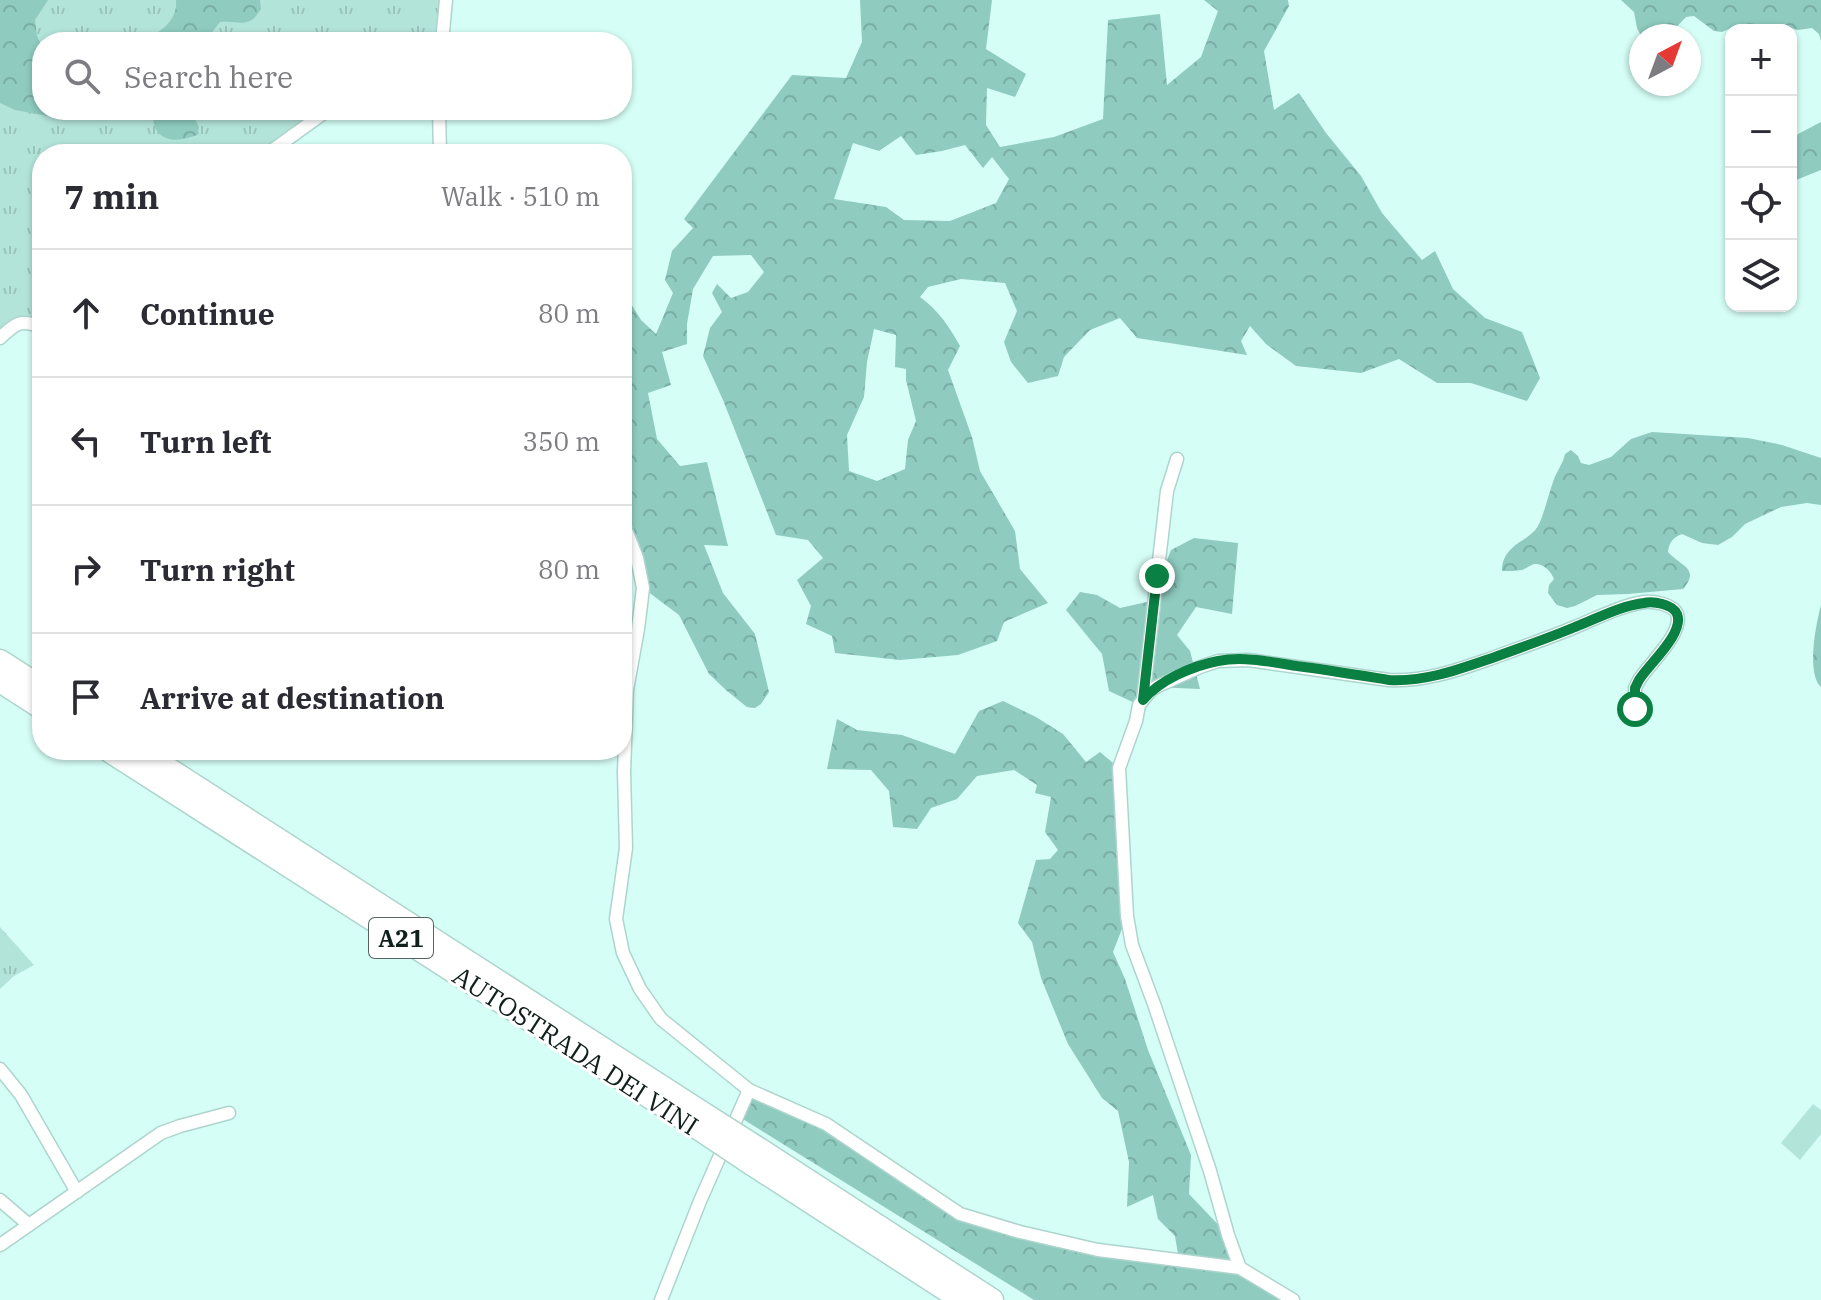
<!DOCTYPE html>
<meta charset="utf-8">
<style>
:root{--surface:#fff;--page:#f7f7f7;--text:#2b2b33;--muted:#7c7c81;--line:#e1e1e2}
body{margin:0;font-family:"IBM Plex Serif",serif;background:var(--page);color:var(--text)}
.controls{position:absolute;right:24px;top:24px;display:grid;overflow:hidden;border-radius:16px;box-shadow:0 2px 6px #0004}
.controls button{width:72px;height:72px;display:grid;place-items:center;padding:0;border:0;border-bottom:2px solid var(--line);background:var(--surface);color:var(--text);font:40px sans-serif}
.compass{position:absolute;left:1629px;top:24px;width:72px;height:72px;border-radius:50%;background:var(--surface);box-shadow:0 2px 6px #0004;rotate:41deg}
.stop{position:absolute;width:24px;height:24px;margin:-18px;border:6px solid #0b8043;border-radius:50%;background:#fff}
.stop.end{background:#0b8043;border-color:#fff;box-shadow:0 2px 8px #0008}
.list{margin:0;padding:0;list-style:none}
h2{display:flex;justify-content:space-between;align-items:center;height:104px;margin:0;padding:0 32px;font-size:34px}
h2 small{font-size:26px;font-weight:400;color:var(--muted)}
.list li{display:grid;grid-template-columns:52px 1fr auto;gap:24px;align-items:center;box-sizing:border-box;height:128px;padding:0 32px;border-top:2px solid var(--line)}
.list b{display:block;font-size:30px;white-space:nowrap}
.list em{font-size:26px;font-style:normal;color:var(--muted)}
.icon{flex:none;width:44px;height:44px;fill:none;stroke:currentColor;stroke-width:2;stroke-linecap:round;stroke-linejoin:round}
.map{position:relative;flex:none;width:1821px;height:1300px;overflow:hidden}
.search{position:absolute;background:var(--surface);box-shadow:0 2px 6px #0004;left:32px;top:32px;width:600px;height:88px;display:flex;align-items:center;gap:20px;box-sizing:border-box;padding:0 28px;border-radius:32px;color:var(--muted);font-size:30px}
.panel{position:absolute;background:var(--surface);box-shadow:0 2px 6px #0004;left:32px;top:144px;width:600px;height:616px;border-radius:32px}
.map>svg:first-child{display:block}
</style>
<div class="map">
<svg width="1821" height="1300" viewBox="0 0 1821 1300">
<defs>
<pattern id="grass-tufts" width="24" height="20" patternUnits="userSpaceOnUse" patternTransform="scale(2)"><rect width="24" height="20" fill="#b3e4da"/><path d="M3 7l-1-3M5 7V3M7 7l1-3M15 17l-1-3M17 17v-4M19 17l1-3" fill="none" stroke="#99c3bb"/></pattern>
<pattern id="forest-crowns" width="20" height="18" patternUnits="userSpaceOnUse" patternTransform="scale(2)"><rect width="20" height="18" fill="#8fcbbf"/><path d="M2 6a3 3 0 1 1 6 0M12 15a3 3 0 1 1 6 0" fill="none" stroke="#7aaea4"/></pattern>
</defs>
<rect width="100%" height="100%" fill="#d5fef6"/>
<path fill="url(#grass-tufts)" d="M0,0H446L442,42H42V110H327L264,154H42V324L0,331Z
M0,927L34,965L14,976L0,989Z"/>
<path fill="url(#forest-crowns)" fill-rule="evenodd" d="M0,0H48L35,20L37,36L42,46V110H129L120,115L101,116L87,112L74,118H59L15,110L0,103Z
M176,0H260L261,9C248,30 240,20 220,22L210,35L213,42H143L145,39C161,32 178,20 176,0Z
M860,0H992L986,49L1026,74L1015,97L987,88L986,125L1000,147L1054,137L1103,119L1108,20L1160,14L1167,85L1201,57L1218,11L1204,0H1288L1289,6L1264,51L1274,110L1299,93L1326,133L1361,176L1382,213L1422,260L1435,251L1453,289L1485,318L1522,332L1540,378L1527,401L1471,383H1437L1399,359L1361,373L1296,366L1266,344L1250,326L1241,341L1247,355L1137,338L1120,318L1090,330L1064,357L1058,376L1028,383L1011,362L1004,342L1017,311L1005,283L961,279L928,287L920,297C939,311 949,326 960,346L948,370L972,437L980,471L1015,531L1020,569L1048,603L1004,622L997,641L958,655L900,660L835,653L832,636L806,624L811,606L797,580L823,558L808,540L776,535L723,400L703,356L710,328L722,312L712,293L717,284L731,298L748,292L764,272L751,255L713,256L693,289L687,324V344L662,352L671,385L648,393L657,439L680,466L707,462L728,546L704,545L723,593L755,634L769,692L761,704L755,708L747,707L727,691L709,674L679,615L643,588L622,520V289L641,320L656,334L673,293L665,280L672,251L693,228L684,219L792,75L846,78L862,42ZM901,136L916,155L942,151L965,145L983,168L992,157L1009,179L996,203L950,221L904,220L886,207L834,199L853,143L879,151ZM874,329L896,335L895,367L906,369V380L916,421L908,440L905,469L877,481L849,471L847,435L864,397L867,362Z
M1621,0H1821V41L1819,34L1812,28L1798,30L1783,26L1744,25L1736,26L1722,32L1714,31L1694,16L1686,17L1668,36H1641L1637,28L1634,12Z
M151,110H185L195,119L199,127L197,135C184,140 167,144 157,131C153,125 153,116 151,110Z
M1821,122V170L1791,182V146L1798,134Z
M1652,432L1748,438L1782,445L1821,458V505L1807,503L1781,507L1745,524L1732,537L1718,545L1702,543L1682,534C1672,538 1669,543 1668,552C1680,566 1701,568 1683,589L1628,594L1597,595L1575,606L1567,608L1557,605L1548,593L1549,585L1554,579C1551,571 1543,563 1534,564C1531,565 1525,569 1522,570C1516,571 1508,571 1502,571C1502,543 1531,542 1539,524C1545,511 1548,496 1553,482C1556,472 1563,464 1565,454L1571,450L1578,456L1581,463L1589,465L1611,457L1631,439Z
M1194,538L1238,543L1232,614L1196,607L1177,635L1190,651L1200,689L1153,687L1139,705L1109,691L1102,654L1066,610L1080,592L1097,595L1120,608L1151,601L1171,550Z
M1821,605V687C1806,673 1816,624 1821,605Z
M1003,701L1036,717L1063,734L1086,762L1100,752L1119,768L1127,916L1113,952L1125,979L1148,1050L1191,1155L1189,1194L1228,1235L1240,1268L1293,1300H1034L738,1116L749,1090L826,1124L960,1214L1098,1250L1179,1260L1175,1236L1158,1219L1153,1195L1127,1207L1129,1162L1118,1111L1102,1098L1068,1044L1041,978L1032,942L1018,923L1036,860L1050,859L1058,850L1045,832L1051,797L1035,793L1037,785L1014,770L977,776L957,799L931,808L917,829L893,827L889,791L871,770L827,769L837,719L857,730L902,735L955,754L979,711Z"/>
<path fill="#b3e4da" d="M1813,1104L1821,1110V1134L1800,1160L1781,1143Z"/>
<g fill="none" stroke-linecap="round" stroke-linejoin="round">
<g stroke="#add5cd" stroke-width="15">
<path id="minor" d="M442,42L446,0
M439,110L440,154
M267,154L328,110
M0,338C16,323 20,319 42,327
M622,520L637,558L643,588L638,629L627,690L624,772L626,848L616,919L623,953L640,989L661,1019L749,1090L826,1124L960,1214L1020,1232L1098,1250L1240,1268L1293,1300
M1143,700L1167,491L1177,459
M0,1069L21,1095L77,1192
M0,1200L29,1225
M0,1245L161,1133L180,1126L229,1113
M1240,1268L1228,1235L1210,1171L1154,1004L1132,945L1127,916L1119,768L1136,721L1139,705L1151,690L1158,686L1200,667L1218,661L1248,660L1389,680C1426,682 1460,669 1495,657C1522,647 1549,638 1575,627C1597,618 1620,606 1644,602C1653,601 1673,604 1677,614C1684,633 1649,664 1639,680L1635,688V709
M661,1300L700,1201L749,1090"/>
</g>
<g stroke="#add5cd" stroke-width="25">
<path id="motorway" d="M0,661L42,688
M0,681L42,708
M108,750L695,1126
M139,750L704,1114
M759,1149L992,1300
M752,1164L962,1300"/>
</g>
<use href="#minor" stroke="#fff" stroke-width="12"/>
<use href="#motorway" stroke="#fff" stroke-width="22"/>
<g stroke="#add5cd" stroke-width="25" stroke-linecap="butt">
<path id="motorway-bridge" d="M704,1114L759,1149
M695,1126L752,1164"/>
</g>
<use href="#motorway-bridge" stroke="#fff" stroke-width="22"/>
</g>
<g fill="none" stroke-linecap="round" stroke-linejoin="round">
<path stroke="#0b8043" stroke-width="10" d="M1157,576L1143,700C1160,680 1192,666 1218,661C1244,656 1272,662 1297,666C1328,670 1358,675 1389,680C1426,682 1460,669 1495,657C1522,647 1549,638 1575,627C1598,618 1620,606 1644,603C1653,601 1673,604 1677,614C1685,633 1649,664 1639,680L1635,688V709"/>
</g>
<g text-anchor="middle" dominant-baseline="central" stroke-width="6" stroke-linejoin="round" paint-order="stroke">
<rect fill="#fff" stroke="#586361" stroke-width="2" x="369" y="918" width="64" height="40" rx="6"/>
<g font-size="24" font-weight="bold" fill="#11201d">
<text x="401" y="938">A21</text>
</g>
<g font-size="26" fill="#11201d" stroke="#fff">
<text transform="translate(576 1050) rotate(33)">AUTOSTRADA DEI VINI</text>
</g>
</g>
</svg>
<div class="controls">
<button>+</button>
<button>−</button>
<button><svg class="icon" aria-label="locate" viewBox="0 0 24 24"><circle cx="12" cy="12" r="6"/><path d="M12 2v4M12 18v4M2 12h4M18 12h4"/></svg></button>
<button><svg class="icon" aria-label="layers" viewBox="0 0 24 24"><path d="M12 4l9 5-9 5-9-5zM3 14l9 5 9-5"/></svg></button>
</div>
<svg class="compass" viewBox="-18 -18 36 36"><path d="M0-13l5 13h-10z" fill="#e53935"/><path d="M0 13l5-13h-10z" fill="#7c7c81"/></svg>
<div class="stop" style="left:1635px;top:709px"></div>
<div class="stop end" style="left:1157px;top:576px"></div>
<div class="search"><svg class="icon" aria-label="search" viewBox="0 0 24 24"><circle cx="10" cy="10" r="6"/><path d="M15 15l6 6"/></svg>Search here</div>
<section class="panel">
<h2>7 min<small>Walk · 510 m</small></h2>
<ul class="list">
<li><svg class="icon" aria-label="ahead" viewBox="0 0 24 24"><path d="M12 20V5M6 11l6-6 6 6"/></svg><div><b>Continue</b></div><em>80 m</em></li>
<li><svg class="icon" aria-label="left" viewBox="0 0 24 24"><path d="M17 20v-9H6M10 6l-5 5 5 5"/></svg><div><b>Turn left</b></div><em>350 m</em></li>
<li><svg class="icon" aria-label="right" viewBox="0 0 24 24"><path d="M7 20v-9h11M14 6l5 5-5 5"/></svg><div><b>Turn right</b></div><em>80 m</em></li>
<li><svg class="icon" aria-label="arrive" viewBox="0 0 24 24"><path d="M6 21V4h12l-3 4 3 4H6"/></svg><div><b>Arrive at destination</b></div></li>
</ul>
</section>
</div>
